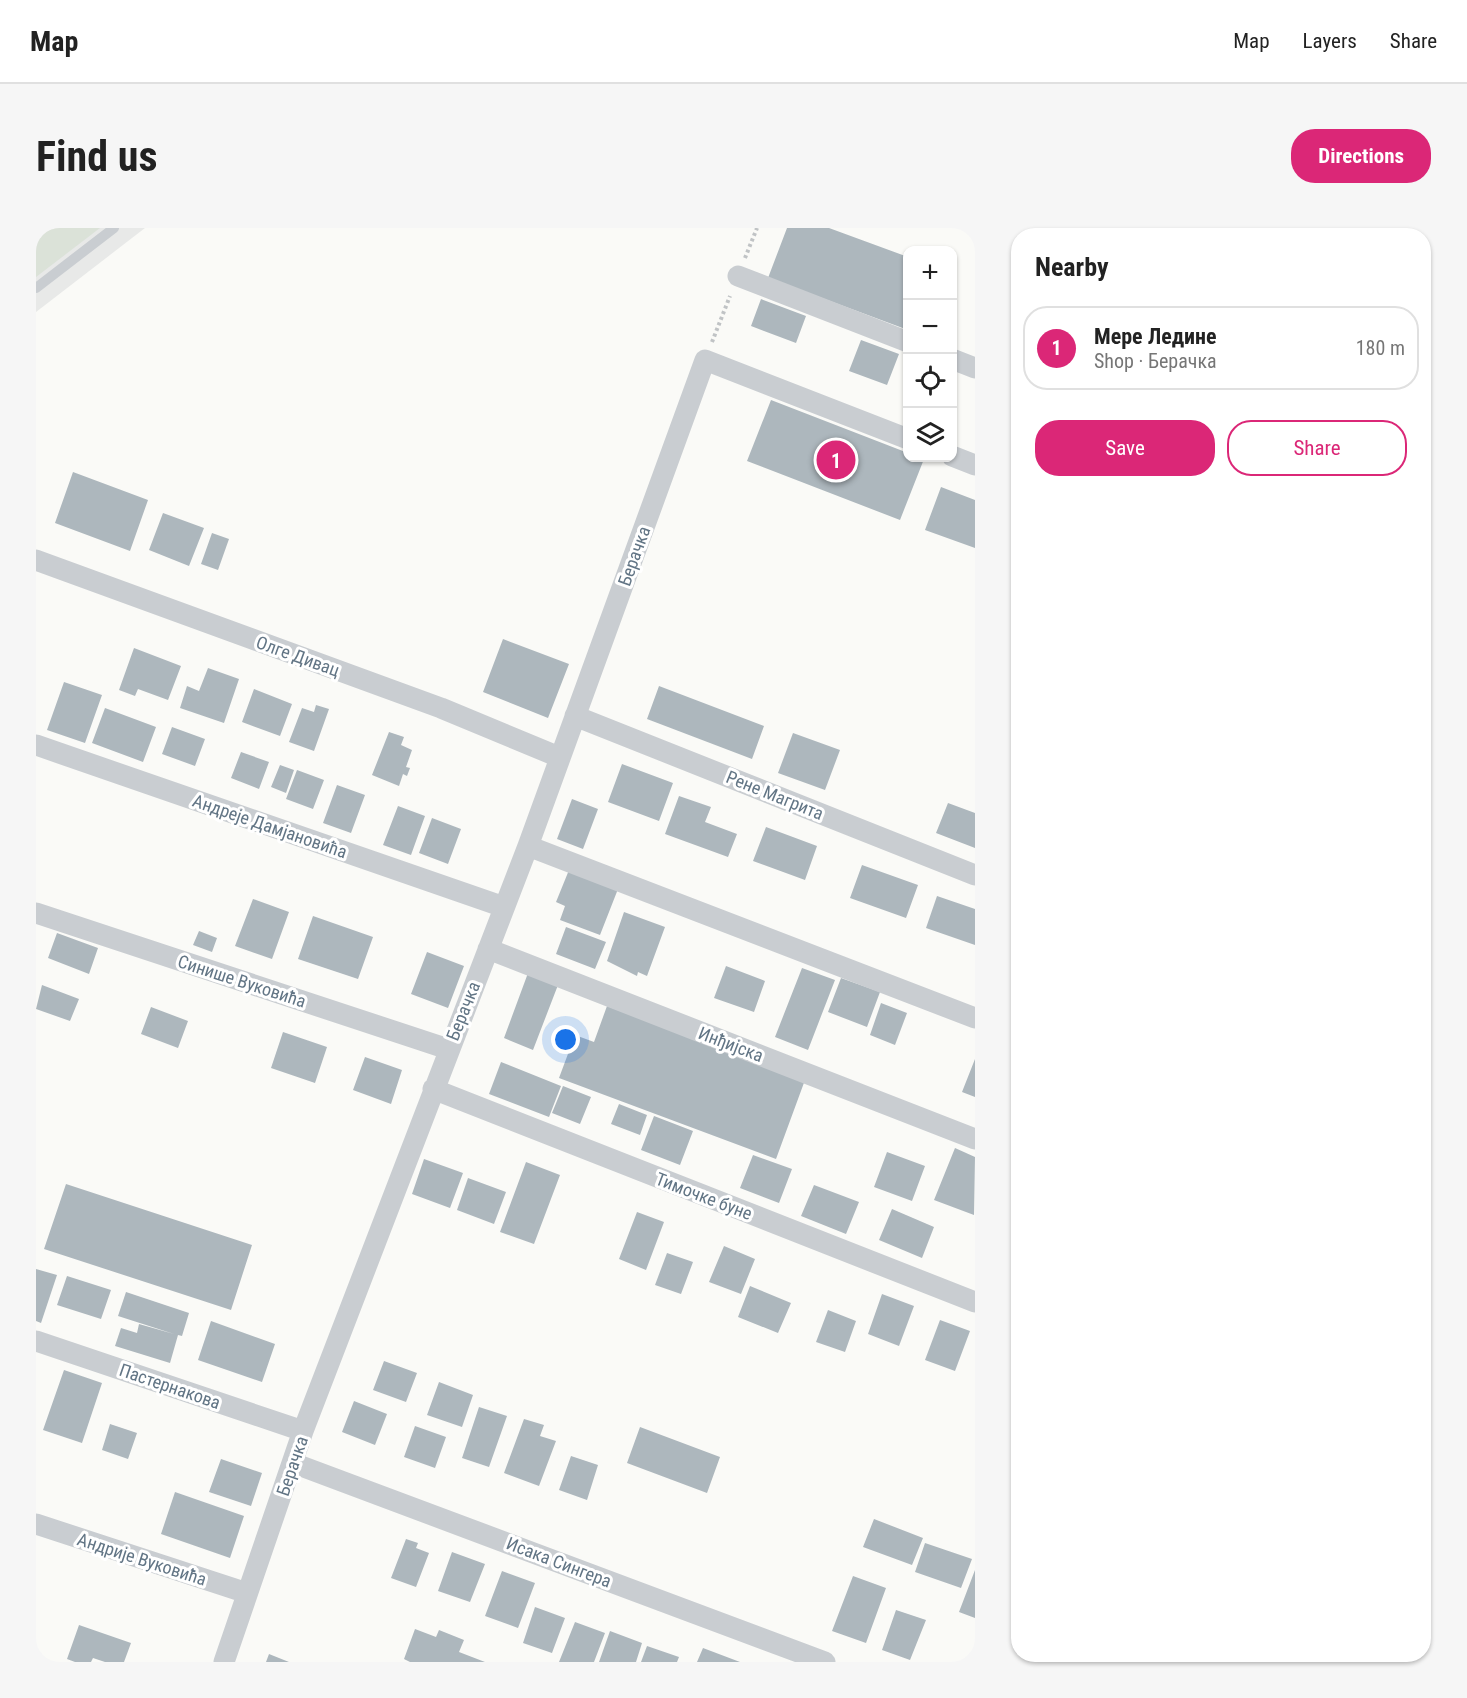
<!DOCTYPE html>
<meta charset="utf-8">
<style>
:root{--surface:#fff;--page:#f6f6f6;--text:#222;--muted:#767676;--line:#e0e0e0;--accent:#db2777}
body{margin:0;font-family:"Roboto Condensed",sans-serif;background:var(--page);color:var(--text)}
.controls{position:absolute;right:18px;top:18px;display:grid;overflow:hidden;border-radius:12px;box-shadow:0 2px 4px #0004}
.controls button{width:54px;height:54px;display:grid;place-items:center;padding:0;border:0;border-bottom:2px solid var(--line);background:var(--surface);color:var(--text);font:30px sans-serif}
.you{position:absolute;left:530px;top:812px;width:21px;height:21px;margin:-15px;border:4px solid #fff;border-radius:50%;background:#1a73e8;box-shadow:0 0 0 9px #1a73e833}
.badge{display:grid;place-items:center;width:39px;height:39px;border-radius:50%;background:var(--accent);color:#fff;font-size:20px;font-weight:700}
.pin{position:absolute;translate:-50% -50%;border:3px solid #fff;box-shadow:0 2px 6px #0006}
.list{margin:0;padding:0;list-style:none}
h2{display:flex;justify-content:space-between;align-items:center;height:78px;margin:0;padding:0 24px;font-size:26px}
h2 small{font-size:20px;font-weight:400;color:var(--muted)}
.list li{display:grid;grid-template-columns:39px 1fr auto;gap:18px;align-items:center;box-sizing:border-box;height:84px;margin:0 12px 12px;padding:0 12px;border:2px solid var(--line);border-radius:24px}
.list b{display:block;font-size:22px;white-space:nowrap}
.list p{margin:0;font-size:20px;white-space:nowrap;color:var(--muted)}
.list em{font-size:20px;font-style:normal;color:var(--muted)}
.actions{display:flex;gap:12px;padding:18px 24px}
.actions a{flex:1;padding:14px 0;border:2px solid var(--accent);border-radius:24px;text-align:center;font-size:21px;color:var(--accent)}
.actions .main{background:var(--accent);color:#fff}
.icon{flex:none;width:33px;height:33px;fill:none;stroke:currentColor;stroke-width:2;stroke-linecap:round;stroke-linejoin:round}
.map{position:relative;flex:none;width:939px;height:1434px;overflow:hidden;border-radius:24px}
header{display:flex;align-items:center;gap:36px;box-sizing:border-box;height:84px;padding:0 30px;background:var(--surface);border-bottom:2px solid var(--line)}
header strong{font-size:28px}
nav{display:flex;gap:33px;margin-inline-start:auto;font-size:21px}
.intro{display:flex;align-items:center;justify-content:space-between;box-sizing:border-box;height:144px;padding:0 36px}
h1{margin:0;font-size:42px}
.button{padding:15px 27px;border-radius:24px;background:var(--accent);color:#fff;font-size:21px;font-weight:700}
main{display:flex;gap:36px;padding:0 36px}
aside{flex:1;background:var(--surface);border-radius:24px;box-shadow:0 2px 4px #0004}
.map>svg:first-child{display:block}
</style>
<header>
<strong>Map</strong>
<nav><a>Map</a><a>Layers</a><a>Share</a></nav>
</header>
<div class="intro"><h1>Find us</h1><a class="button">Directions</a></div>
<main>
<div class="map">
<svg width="939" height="1434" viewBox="0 0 939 1434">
<rect width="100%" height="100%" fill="#fafaf7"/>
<path fill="#e8e9e8" d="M0,0H109L0,84Z"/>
<path fill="#dbe2d8" d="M0,0H64L0,49Z"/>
<path fill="#adb7bd" d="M751,0H793L872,29V102L732,50Z
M725,71L770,88L760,115L715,98Z
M825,112L863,126L851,157L813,143Z
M735,172L872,225V230L888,231L864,292L711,233Z
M37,244L112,272L94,323L19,295Z
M905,259L939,272V320L889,302Z
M127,285L168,300L153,338L113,322Z
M176,305L193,311L182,342L165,336Z
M467,411L533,436L512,490L447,464Z
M98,420L145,438L132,472L102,461L99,468L83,462Z
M172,440L203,451L188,495L144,480L151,458L163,463Z
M28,454L66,467L49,515L11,502Z
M623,458L728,498L716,531L611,491Z
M218,461L256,476L244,508L206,494Z
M280,477L293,481L278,523L253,514L266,480L278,484Z
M69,480L120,499L107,534L56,515Z
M136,499L169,511L159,538L126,526Z
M353,504L368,509L365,517L376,522L370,539L374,540L371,548L367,546L363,558L336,547Z
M757,505L804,522L789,562L742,545Z
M205,524L233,534L223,561L195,550Z
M586,536L637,555L623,593L572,574Z
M244,537L258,542L250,565L235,559Z
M261,542L288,552L277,581L250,571Z
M301,557L329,567L315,605L287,595Z
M643,568L675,579L669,594L701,606L692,629L629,606Z
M536,571L562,581L547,621L521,611Z
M912,575L939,585V620L900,605Z
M362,578L389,588L375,627L347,617Z
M396,590L425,601L412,636L383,625Z
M730,599L781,618L769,652L717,633Z
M826,637L882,657L870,690L814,670Z
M533,642L582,661L564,707L524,692L529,678L520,674Z
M901,668L939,681V717L890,700Z
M217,671L253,684L236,731L199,718Z
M588,684L629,699L611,748L602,744L601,748L571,733Z
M277,688L337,709L322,751L262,731Z
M530,699L570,714L559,741L520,726Z
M163,703L181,710L176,724L157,717Z
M21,705L62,720L53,746L12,730Z
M391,724L428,738L412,780L375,766Z
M690,738L729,753L718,784L678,770Z
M766,740L799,752L772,822L739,809Z
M492,745L522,757L497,822L468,810Z
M805,750L844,764L831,799L792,784Z
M6,757L43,771L34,793L0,781Z
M845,775L871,785L859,817L834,807Z
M571,778L769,852L740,931L523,850L539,807L558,814Z
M115,779L152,793L142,820L105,806Z
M247,804L291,819L279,855L235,840Z
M329,829L366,842L355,876L317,862Z
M939,831V869L926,864Z
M465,834L525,858L513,889L453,866Z
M527,858L555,869L544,896L516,885Z
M583,876L611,887L604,907L575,896Z
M618,888L657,903L644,937L605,922Z
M919,920L939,929L938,987L898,972Z
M851,924L889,938L876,973L838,959Z
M717,927L756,941L743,975L704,960Z
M388,931L427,945L414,980L376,966Z
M490,934L524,947L498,1016L464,1004Z
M432,950L470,964L458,996L421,982Z
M30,956L216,1017L195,1082L8,1021Z
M778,957L823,974L810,1006L765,988Z
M856,981L898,999L886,1030L843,1012Z
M601,984L628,994L610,1042L583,1031Z
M688,1018L719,1031L705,1066L673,1054Z
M631,1025L657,1034L645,1066L619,1057Z
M0,1041L21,1047L5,1095L0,1093Z
M31,1048L75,1062L65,1091L21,1077Z
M714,1058L755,1075L742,1105L702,1089Z
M90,1064L153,1085L146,1108L142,1107L134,1135L79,1118L85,1100L101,1105L103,1096L138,1106L82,1088Z
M846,1066L878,1078L863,1118L832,1106Z
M792,1082L820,1093L809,1124L780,1114Z
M904,1092L934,1103L919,1143L889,1132Z
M175,1093L239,1116L226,1154L162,1132Z
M348,1133L381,1145L370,1174L337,1162Z
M28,1142L66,1155L46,1215L7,1202Z
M403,1154L437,1167L426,1199L391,1187Z
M318,1173L351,1186L339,1217L306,1204Z
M443,1179L471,1188L453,1239L426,1230Z
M488,1191L508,1197L504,1208L520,1213L503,1258L468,1245Z
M74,1196L101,1205L92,1231L66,1222Z
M379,1198L410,1209L399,1240L368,1229Z
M604,1199L684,1229L671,1265L591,1235Z
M535,1228L562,1237L551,1272L523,1262Z
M185,1231L226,1245L215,1278L173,1264Z
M139,1264L208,1288L194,1330L125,1306Z
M838,1291L887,1310L876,1337L827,1319Z
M370,1311L382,1315L380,1320L393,1325L380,1359L355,1350Z
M889,1315L936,1331L925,1360L879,1344Z
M416,1324L449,1336L434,1374L402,1363Z
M939,1342V1390L923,1384Z
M466,1343L499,1355L482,1400L449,1388Z
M817,1348L850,1360L830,1415L796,1403Z
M499,1379L529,1390L516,1425L487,1415Z
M860,1382L890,1392L874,1432L846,1422Z
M539,1394L569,1405L558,1434H523Z
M43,1397L95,1415L88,1434H69L57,1430L55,1434H39L31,1431Z
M379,1401L400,1409L403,1402L428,1412L423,1424L449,1434H374L368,1431Z
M574,1403L606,1415L600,1434H563Z
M611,1418L643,1429L641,1434H605Z
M667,1420L704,1434H661Z
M233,1426L253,1434H230Z"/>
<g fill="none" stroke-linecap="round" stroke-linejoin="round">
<path stroke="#c0c3c5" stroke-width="4" stroke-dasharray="3 3" stroke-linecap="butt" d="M709,30L721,0
M676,114L694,68"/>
<path stroke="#c9cdd1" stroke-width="10" d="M0,60L78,0"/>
<path stroke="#c9cdd1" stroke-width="21" d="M702,48L872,114
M916,131L939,140
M916,228L939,237
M0,332L405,480L523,529
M539,488L939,647
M0,517L468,679
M492,618L939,790
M0,685L412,821
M452,721L939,911
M397,861L939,1074
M0,1113L267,1203
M257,1235L789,1434
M0,1296L211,1365
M188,1434L267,1203L492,618L669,132L872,211"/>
</g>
<g text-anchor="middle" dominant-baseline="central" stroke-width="6" stroke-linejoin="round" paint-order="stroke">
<g font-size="18" fill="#627585" stroke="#fff">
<text transform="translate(598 328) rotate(-70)">Берачка</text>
<text transform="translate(262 428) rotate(20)">Олге Дивац</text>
<text transform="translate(739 567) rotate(22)">Рене Магрита</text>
<text transform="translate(234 598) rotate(19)">Андреје Дамјановића</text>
<text transform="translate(206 753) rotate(18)">Синише Вуковића</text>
<text transform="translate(427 783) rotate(-68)">Берачка</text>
<text transform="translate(695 816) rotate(21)">Инђијска</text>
<text transform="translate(668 968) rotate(21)">Тимочке буне</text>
<text transform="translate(134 1158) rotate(19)">Пастернакова</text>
<text transform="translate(256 1238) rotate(-71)">Берачка</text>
<text transform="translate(106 1331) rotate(18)">Андрије Вуковића</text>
<text transform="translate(523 1334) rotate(21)">Исака Сингера</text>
</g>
</g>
</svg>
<div class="controls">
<button>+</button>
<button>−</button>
<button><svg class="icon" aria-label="locate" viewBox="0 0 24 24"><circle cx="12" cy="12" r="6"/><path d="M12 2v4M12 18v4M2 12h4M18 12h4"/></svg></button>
<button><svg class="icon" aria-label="layers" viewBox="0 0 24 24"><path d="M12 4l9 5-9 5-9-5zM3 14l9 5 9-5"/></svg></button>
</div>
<div class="you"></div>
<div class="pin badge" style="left:800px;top:232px">1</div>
</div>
<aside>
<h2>Nearby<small></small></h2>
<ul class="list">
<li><span class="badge">1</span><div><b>Мере Ледине</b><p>Shop · Берачка</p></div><em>180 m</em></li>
</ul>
<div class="actions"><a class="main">Save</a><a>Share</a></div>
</aside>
</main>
